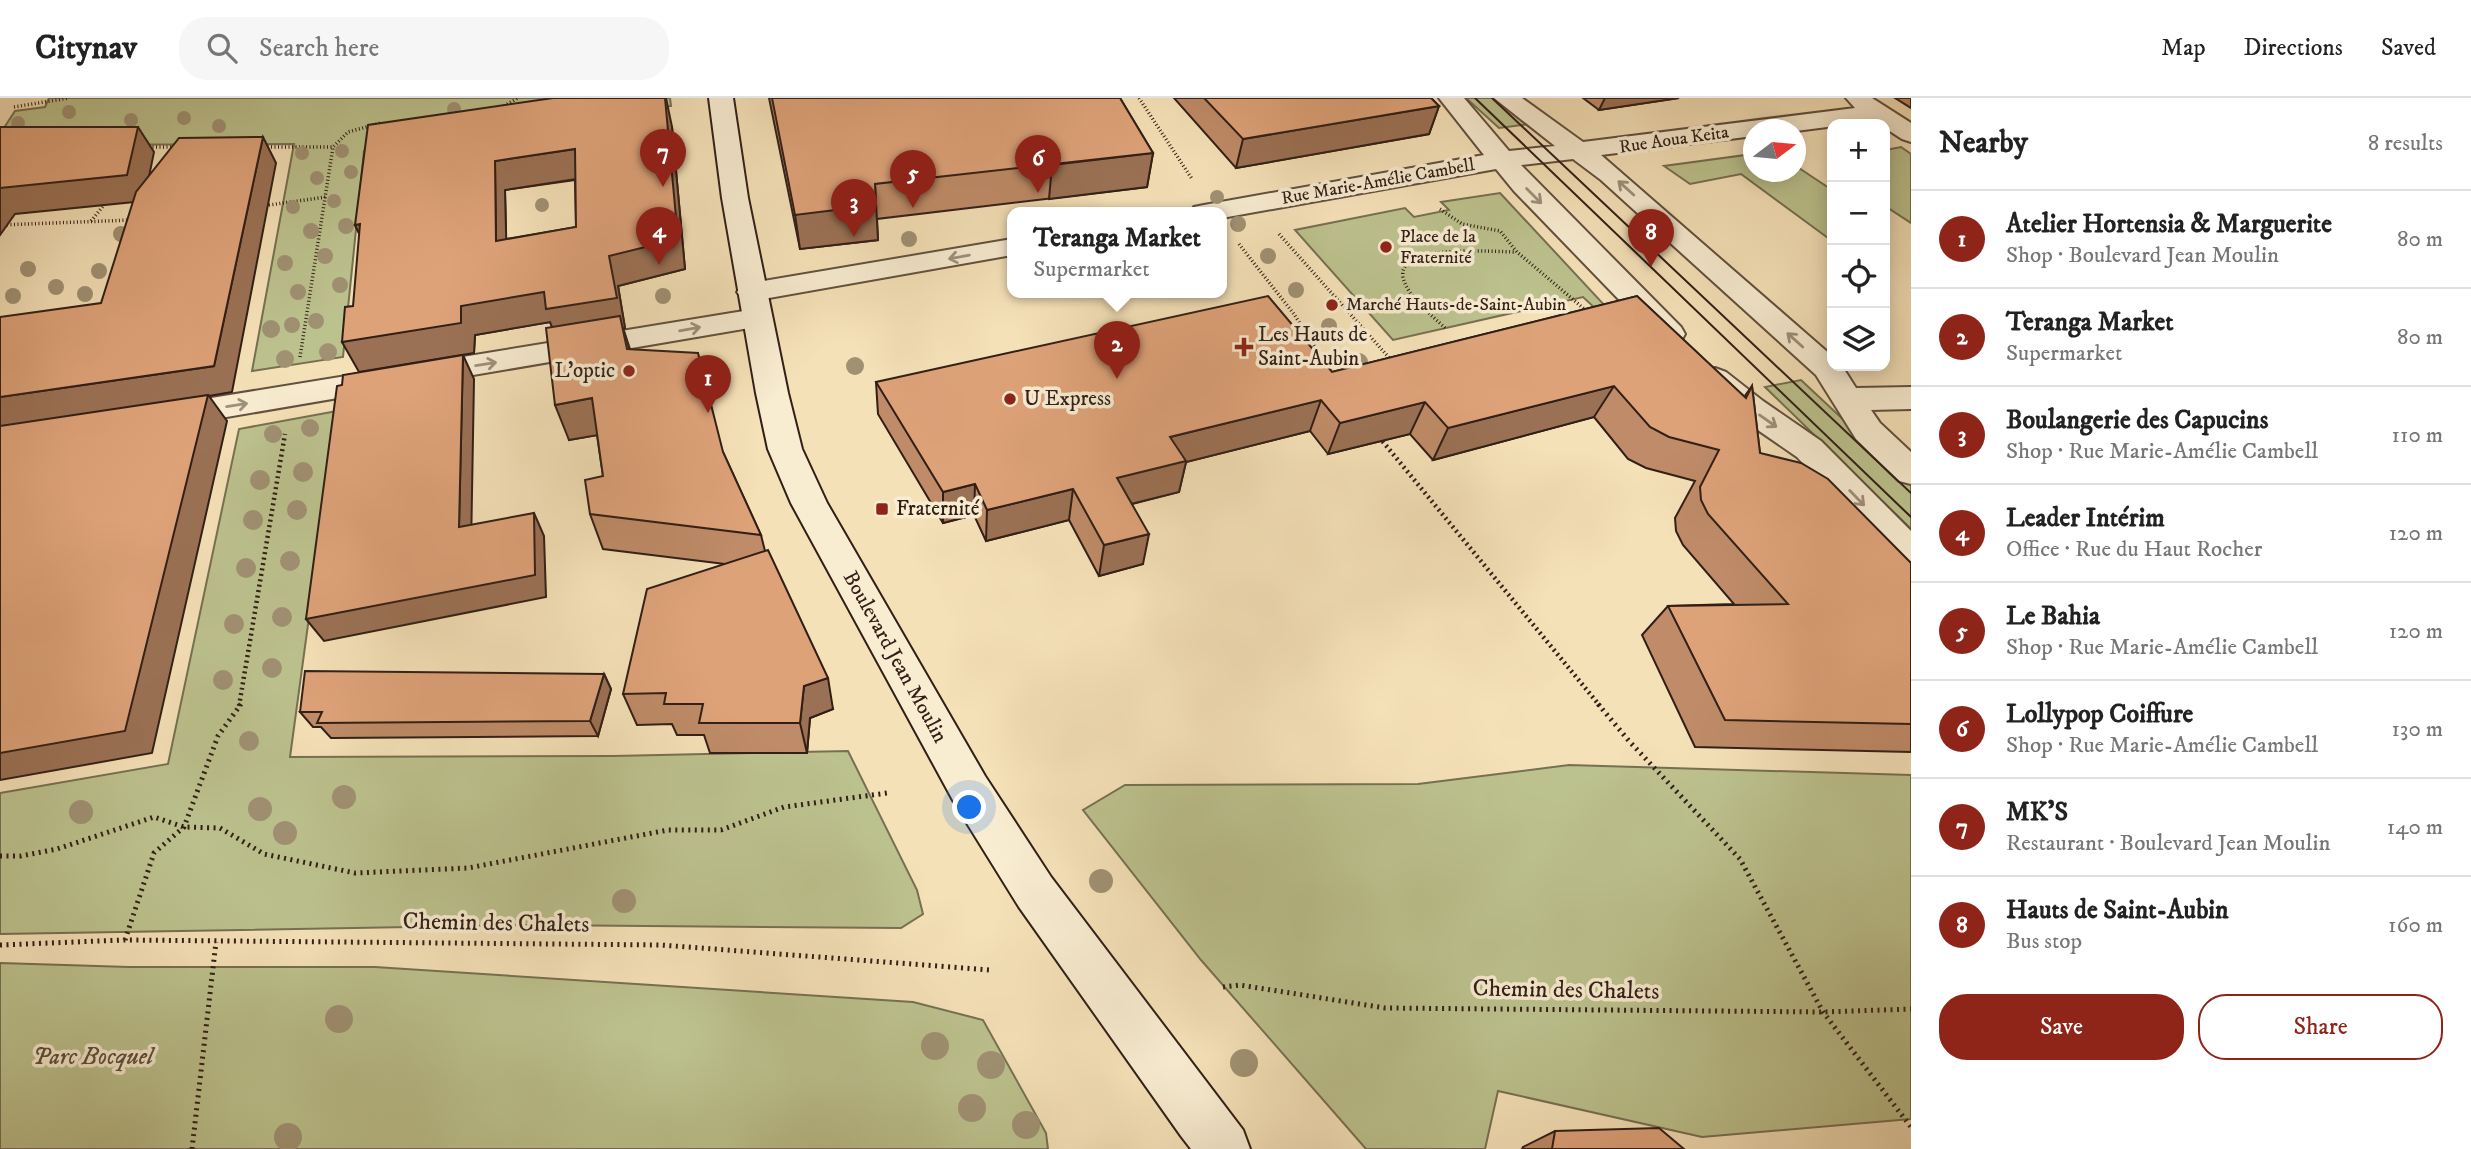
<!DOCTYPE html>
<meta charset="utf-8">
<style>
:root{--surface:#fff;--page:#f6f6f6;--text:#222;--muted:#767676;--line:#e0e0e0;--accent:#8f2418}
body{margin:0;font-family:"IM FELL DW Pica",serif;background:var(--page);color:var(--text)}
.controls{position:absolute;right:21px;top:21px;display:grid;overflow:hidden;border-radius:14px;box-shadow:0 4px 18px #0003}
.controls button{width:63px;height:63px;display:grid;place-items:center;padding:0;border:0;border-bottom:2px solid var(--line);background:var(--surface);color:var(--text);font:35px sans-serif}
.compass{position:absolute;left:1743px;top:21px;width:63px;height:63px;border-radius:50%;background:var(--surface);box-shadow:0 4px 18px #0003;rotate:74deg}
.you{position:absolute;left:970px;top:710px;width:24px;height:24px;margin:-18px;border:5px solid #fff;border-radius:50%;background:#1a73e8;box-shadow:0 0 0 10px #1a73e833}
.badge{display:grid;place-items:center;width:46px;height:46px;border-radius:50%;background:var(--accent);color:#fff;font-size:23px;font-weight:700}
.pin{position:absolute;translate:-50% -58px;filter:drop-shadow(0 2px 4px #0008)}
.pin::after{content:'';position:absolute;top:37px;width:24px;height:21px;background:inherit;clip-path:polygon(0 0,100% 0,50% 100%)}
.popup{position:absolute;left:1007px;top:109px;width:220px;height:91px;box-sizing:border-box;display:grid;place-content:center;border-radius:14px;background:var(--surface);filter:drop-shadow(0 2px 5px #0005);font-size:23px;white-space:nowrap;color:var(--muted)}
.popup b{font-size:26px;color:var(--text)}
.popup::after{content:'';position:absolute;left:50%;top:100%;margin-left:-14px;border:14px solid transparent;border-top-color:var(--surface)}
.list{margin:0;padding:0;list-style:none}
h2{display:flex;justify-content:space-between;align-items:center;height:91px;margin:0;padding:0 28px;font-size:30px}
h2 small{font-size:23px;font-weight:400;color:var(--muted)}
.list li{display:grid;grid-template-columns:46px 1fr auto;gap:21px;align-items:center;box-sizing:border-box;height:98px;padding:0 28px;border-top:2px solid var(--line)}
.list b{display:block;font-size:26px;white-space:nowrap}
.list p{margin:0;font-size:23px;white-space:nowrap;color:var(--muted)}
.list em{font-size:23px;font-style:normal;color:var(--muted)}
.actions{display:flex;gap:14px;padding:21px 28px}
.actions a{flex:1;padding:16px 0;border:2px solid var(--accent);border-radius:28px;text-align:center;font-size:24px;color:var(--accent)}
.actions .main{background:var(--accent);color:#fff}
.icon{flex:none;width:38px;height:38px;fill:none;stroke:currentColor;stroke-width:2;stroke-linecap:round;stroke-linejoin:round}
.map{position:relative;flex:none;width:1911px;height:1051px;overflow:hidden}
header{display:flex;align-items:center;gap:42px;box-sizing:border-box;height:98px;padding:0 35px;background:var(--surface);border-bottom:2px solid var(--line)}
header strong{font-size:33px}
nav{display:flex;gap:38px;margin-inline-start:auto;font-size:24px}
.search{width:490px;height:63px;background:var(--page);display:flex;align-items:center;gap:18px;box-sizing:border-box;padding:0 24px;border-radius:28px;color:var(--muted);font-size:26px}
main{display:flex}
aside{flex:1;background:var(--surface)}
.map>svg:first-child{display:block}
</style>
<header>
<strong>Citynav</strong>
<div class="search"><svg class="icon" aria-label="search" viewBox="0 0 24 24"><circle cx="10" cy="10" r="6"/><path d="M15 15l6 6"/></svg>Search here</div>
<nav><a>Map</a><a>Directions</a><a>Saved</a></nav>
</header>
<main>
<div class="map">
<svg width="1911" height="1051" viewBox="0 0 1911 1051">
<rect width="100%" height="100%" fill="#f5e1b8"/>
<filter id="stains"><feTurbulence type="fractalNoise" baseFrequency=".00286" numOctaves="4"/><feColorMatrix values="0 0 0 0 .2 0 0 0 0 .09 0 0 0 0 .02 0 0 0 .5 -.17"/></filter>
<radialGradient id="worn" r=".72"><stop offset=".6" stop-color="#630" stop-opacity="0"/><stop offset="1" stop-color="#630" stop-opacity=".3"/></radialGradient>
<path fill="#bcc28e" stroke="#767052" stroke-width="2" d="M49,0H670L671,8L364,53L343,259L252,273L294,46L0,47V36L15,13L45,9Z
M1466,0H1500L1529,26L1499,30Z
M1901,49L1911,56V125L1885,108V52Z
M1753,56L1754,74H1796V68L1832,92V139L1828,140L1741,76L1690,86L1664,68Z
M1500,95L1608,211L1598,213L1583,199L1393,242L1295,132L1405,110L1414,119L1449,112L1441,104Z
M1801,282L1911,385V431L1765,289Z
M337,313L290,659L613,658L848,653L917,792L923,816L901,830L530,827L0,836V695L168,666L239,331Z
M1569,667L1911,677V1021L1702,1039L1498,993L1485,1051H1366L1201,862L1083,712L1125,687L1418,686Z
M0,865L129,869H375L913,904L983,922L1046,1035L1048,1051H0Z"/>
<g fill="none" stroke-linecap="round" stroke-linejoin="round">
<g stroke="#62503f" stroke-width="4">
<path id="street" d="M1439,0H1464L1509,53L1555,48L1494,0H1522L1583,44L1855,10L1846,0H1872L1911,25V44L1902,41L1885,30V26L1874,23L1796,33L1754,32V38L1601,57L1832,258V268H1842L1856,290L1911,289V311L1871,312L1880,325L1911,354V386L1899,383L1856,341L1816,277L1601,82L1573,61L1521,67L1681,229L1685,236L1681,243L1670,246L1659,243L1514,93L1496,71L1222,120V115H1191L1194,109L1204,107L1484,57Z
M1012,141V157L752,203L742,200L737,194L742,188L752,185Z
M756,211L767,213L771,220L767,227L168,329L156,326L152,318L156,310L168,307Z
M1715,270L1726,274L1763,303L1821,343L1911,433V470L1898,466L1797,359L1739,319L1704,288L1699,281L1704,274Z"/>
</g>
<g stroke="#311f17" stroke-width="4">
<path id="secondary" d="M709,0H733L748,100L788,295L802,351L827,405L985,678L1051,779L1243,1032L1250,1051H1191L1181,1038L1019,809L955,706L791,405L768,351L756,295L722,100Z"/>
</g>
<path stroke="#311f17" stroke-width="3.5" stroke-dasharray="1 2.5" stroke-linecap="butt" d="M1139,0L1192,81
M504,8L518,0
M14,9L69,0
M149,49H175
M264,49H333
M262,108L326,99
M1440,111L1462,126L1500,133L1517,154L1589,215
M91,123L104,107
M0,127L132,122
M1279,136L1392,263
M1239,146L1294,216L1325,265
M1445,230C1432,217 1407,199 1403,179C1397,145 1495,154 1516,154
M300,259L333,49L348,34L381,25"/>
<path stroke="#311f17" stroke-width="4.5" stroke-dasharray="2 3.5" stroke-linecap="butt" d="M1324,263L1330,273
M1379,339L1600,608
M239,608L285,336"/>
<path stroke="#311f17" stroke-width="5" stroke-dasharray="2 4.5" stroke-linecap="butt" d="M1598,606L1629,643L1740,761L1823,914L1911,1029
M0,758H21L57,751L154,719L184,729L220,730L264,756L355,775L468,770L668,732H721L784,709L887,695
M125,842L154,755L184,729L218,638L241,606
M0,847L125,842L661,847L990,872
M1223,889L1240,887L1385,910L1823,914L1911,911
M192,1051L216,844"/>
<use href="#street" fill="#f8ecd1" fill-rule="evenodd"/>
<use href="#secondary" fill="#f8ecd1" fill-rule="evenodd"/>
<path stroke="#311f17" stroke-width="2" d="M1475,0L1911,419
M1492,0L1911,395"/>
</g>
<g fill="#a09173">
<circle cx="454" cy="11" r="7"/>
<circle cx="69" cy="14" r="7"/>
<circle cx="184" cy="20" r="7"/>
<circle cx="131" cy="22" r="7"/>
<circle cx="18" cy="25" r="7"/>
<circle cx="219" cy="28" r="7"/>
<circle cx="342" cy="53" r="7"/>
<circle cx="302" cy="55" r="7"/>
<circle cx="351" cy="74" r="7"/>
<circle cx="317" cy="80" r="7"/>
<circle cx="1217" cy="99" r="7"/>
<circle cx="334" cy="103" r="7"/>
<circle cx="542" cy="107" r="7"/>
<circle cx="293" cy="109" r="7"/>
<circle cx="1238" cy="126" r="8"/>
<circle cx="346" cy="128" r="8"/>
<circle cx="311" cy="133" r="8"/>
<circle cx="121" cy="136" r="8"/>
<circle cx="909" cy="141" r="8"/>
<circle cx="325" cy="158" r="8"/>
<circle cx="1268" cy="158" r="8"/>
<circle cx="285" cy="165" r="8"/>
<circle cx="28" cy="171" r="8"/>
<circle cx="99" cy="173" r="8"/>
<circle cx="340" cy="187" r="8"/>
<circle cx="56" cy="189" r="8"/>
<circle cx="1296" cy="192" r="8"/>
<circle cx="298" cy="194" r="8"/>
<circle cx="85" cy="196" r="8"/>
<circle cx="13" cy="198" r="8"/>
<circle cx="663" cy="198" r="8"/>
<circle cx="316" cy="223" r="8"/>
<circle cx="292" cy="227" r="8"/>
<circle cx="1329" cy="228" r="8"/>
<circle cx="271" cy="231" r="9"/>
<circle cx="328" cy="254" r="9"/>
<circle cx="285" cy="261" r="9"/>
<circle cx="1359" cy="264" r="9"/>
<circle cx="855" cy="268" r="9"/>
<circle cx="310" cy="330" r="9"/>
<circle cx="273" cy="336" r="9"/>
<circle cx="303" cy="374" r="10"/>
<circle cx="260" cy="382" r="10"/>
<circle cx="297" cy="412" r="10"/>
<circle cx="253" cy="422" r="10"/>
<circle cx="290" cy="463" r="10"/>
<circle cx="246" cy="470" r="10"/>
<circle cx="282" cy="519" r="10"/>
<circle cx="234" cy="526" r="10"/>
<circle cx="272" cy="570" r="10"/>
<circle cx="223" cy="582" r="10"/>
<circle cx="249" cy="643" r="10"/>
<circle cx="344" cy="699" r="12"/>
<circle cx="260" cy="711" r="12"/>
<circle cx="81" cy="714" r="12"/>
<circle cx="285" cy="735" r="12"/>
<circle cx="1101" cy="783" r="12"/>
<circle cx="624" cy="803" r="12"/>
<circle cx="339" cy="921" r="14"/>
<circle cx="935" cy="948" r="14"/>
<circle cx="1244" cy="965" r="14"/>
<circle cx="991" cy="967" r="14"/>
<circle cx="972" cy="1010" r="14"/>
<circle cx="1026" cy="1027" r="14"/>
<circle cx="288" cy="1039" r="14"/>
</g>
<path fill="#bf8b68" stroke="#311f17" stroke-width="2" fill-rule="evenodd" d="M769,0H1120L1153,55L1147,89L877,121L878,142L800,151Z
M1174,0H1431L1439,8L1429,36L1236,70Z
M1583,0H1679L1599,12Z
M1895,0H1911V10Z
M672,29L685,171L618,188L625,230H623L630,251L723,354L761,437L765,453L833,611L810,620L807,655H710L704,637H677L672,626L637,627L623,596L725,466L603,451L590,416L603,378L597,337L569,342L552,229L550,224L475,237L474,255L359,274L360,137L355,127ZM575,82L576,129L506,141L505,92Z
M1637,198L1744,299L1752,288L1760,355L1911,465V654L1695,649L1642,537L1668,508L1734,506L1683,447L1676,433L1675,420L1695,383L1646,370L1628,361L1594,319L1433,362L1410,336L1328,356L1310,333L1186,364L1179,394L1132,406L1143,466L1099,478L1069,422L986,443L974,417L943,425L878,316L876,284L1332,274Z
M604,576L611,591L598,638L331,640L321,629H313L300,614Z
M1555,1033L1684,1051H1522L1523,1049Z"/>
<path fill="#9b7155" stroke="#311f17" stroke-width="2" d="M666,0L672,29L685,171L618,188L625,230H623L630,253L557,241L550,224L475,237L474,255L359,274L342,244L461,208L609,158Z
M1605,0H1679L1599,12Z
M1439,8L1429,36L1236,70L1243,41Z
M138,29L154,54L144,103L15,116L0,137V90Z
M263,39L276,65L232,294L209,298L227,323L152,655L0,682V299L214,268Z
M575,51L583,80L505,92L507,172L496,143L495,63Z
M1153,55L1147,89L1049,101L1052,67Z
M875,86L878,142L800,151L795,117Z
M360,126L369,156L355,127Z
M463,257L474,281L471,452L459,429Z
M1614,288L1594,319L1433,362L1448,330Z
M592,300L604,336L569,342L555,307Z
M1321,302L1310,333L1186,364L1179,394L1111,411L1117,380L1170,339Z
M1425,304L1410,336L1328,356L1340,325Z
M975,386L974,417L943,425V394Z
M1073,391L1069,422L986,443L987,412Z
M534,415L544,438L546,499L324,543L306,521Z
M1149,436L1143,466L1099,478L1104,447Z
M604,576L611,591L598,638L590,623Z
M828,580L833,611L810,620L807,655L800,625L804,588Z"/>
<path fill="#dea279" stroke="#311f17" stroke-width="2" fill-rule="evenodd" d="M553,0H665L678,141L609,158L617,200L546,211L544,194L461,208V225L342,244L345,209L353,208L360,126L355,127L368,27ZM575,51L576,129L496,143L495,63Z
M772,0H1120L1153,55L875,86L876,107L795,117Z
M1204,0H1431L1439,8L1243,41Z
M0,29H138L127,77L0,90Z
M263,39L214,268L0,299V219L101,205L136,94L179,40Z
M1268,198L1332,274L1637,198L1746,300L1752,288L1760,355L1801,365L1828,381L1911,465V626L1725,622L1668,508L1788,506L1708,416L1701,402L1700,389L1719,352L1669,339L1650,329L1614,288L1448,330L1425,304L1340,325L1321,302L1170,339L1186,363L1117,380L1149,436L1104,447L1073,391L987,412L975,386L943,394L876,284Z
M620,218L627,251L698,255L723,354L761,437L590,416L585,382L603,378L592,300L555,307L546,230Z
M463,257L459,429L534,415L535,477L306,521L337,288L342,287L343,277Z
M208,297L125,633L0,655V328Z
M768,452L828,580L804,588L800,625H699L703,606H664L666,595L623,596L647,491Z
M305,573L604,576L590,623L317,625L322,614H300Z
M1659,1030L1684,1051H1552L1555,1033Z"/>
<defs><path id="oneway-shaft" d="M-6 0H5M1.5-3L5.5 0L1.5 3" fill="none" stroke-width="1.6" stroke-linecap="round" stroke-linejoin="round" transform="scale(1.75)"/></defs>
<g stroke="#9e907d">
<use href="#oneway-shaft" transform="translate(1626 90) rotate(-138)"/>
<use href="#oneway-shaft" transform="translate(1534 98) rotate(45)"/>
<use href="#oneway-shaft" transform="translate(959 159) rotate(170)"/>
<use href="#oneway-shaft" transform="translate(690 231) rotate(-10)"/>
<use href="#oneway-shaft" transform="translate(1795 242) rotate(-138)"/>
<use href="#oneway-shaft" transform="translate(486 266) rotate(-9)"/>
<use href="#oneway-shaft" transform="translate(237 307) rotate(-9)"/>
<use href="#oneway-shaft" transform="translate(1768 323) rotate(35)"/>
<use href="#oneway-shaft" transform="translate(1857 400) rotate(46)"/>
</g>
<g fill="#8f2418" stroke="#f8ecd1" stroke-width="2.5">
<circle cx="1386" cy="149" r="7"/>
<circle cx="1332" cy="207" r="7"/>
<path d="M1240.5 238.5h7v7h7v7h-7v7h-7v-7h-7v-7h7z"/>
<circle cx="629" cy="273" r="7"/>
<circle cx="1010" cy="301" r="7"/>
<rect x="875" y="404" width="14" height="14" rx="3.5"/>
</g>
<g text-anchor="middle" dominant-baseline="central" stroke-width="7" stroke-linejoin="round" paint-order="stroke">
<g font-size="18" fill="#311f17" stroke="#f8ecd1">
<text transform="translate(1674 42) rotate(-8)">Rue Aoua Keita</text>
<text transform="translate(1378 84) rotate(-10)">Rue Marie-Amélie Cambell</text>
</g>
<g font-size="18" fill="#311f17" stroke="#f8ecd1" text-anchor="start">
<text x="1400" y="139">Place de la<tspan x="1400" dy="21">Fraternité</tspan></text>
<text x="1346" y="207">Marché Hauts-de-Saint-Aubin</text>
</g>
<g font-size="21" fill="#311f17" stroke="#f8ecd1" text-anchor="start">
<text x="1258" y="237">Les Hauts de<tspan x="1258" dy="24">Saint-Aubin</tspan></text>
<text x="615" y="273" text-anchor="end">L’optic</text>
<text x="1024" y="301">U Express</text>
<text x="896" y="411">Fraternité</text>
</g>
<g font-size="21" fill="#311f17" stroke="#f8ecd1">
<text transform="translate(895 559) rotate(61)">Boulevard Jean Moulin</text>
</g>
<g font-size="24" fill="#311f17" stroke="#f8ecd1">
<text transform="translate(496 825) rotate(1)">Chemin des Chalets</text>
<text transform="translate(1566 892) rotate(1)">Chemin des Chalets</text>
</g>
<g font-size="24" font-style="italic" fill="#5b503b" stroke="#f8ecd1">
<text x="93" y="959">Parc Bocquel</text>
</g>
</g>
<rect width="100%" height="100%" filter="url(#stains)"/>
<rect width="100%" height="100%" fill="url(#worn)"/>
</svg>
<div class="controls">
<button>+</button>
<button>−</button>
<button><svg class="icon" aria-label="locate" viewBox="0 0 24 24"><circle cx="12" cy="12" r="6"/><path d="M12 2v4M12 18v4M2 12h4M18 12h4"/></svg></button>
<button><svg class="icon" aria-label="layers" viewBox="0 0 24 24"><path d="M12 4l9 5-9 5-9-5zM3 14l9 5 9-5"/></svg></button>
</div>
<svg class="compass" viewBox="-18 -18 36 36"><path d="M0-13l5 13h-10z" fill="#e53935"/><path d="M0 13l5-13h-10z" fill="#767676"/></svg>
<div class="you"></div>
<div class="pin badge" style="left:708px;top:315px">1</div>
<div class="pin badge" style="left:1117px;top:281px">2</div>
<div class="popup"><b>Teranga Market</b>Supermarket</div>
<div class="pin badge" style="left:854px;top:139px">3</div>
<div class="pin badge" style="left:659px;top:167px">4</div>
<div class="pin badge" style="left:913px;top:110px">5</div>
<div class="pin badge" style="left:1038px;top:95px">6</div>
<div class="pin badge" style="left:663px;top:89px">7</div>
<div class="pin badge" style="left:1651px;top:169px">8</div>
</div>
<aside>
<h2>Nearby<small>8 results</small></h2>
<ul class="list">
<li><span class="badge">1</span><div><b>Atelier Hortensia &amp; Marguerite</b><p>Shop · Boulevard Jean Moulin</p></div><em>80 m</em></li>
<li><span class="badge">2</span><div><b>Teranga Market</b><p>Supermarket</p></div><em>80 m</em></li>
<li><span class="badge">3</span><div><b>Boulangerie des Capucins</b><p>Shop · Rue Marie-Amélie Cambell</p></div><em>110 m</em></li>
<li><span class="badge">4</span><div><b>Leader Intérim</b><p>Office · Rue du Haut Rocher</p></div><em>120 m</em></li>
<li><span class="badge">5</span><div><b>Le Bahia</b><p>Shop · Rue Marie-Amélie Cambell</p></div><em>120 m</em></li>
<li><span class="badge">6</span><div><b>Lollypop Coiffure</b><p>Shop · Rue Marie-Amélie Cambell</p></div><em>130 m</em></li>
<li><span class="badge">7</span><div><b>MK'S</b><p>Restaurant · Boulevard Jean Moulin</p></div><em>140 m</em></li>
<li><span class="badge">8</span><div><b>Hauts de Saint-Aubin</b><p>Bus stop</p></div><em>160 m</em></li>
</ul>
<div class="actions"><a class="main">Save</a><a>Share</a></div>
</aside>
</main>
